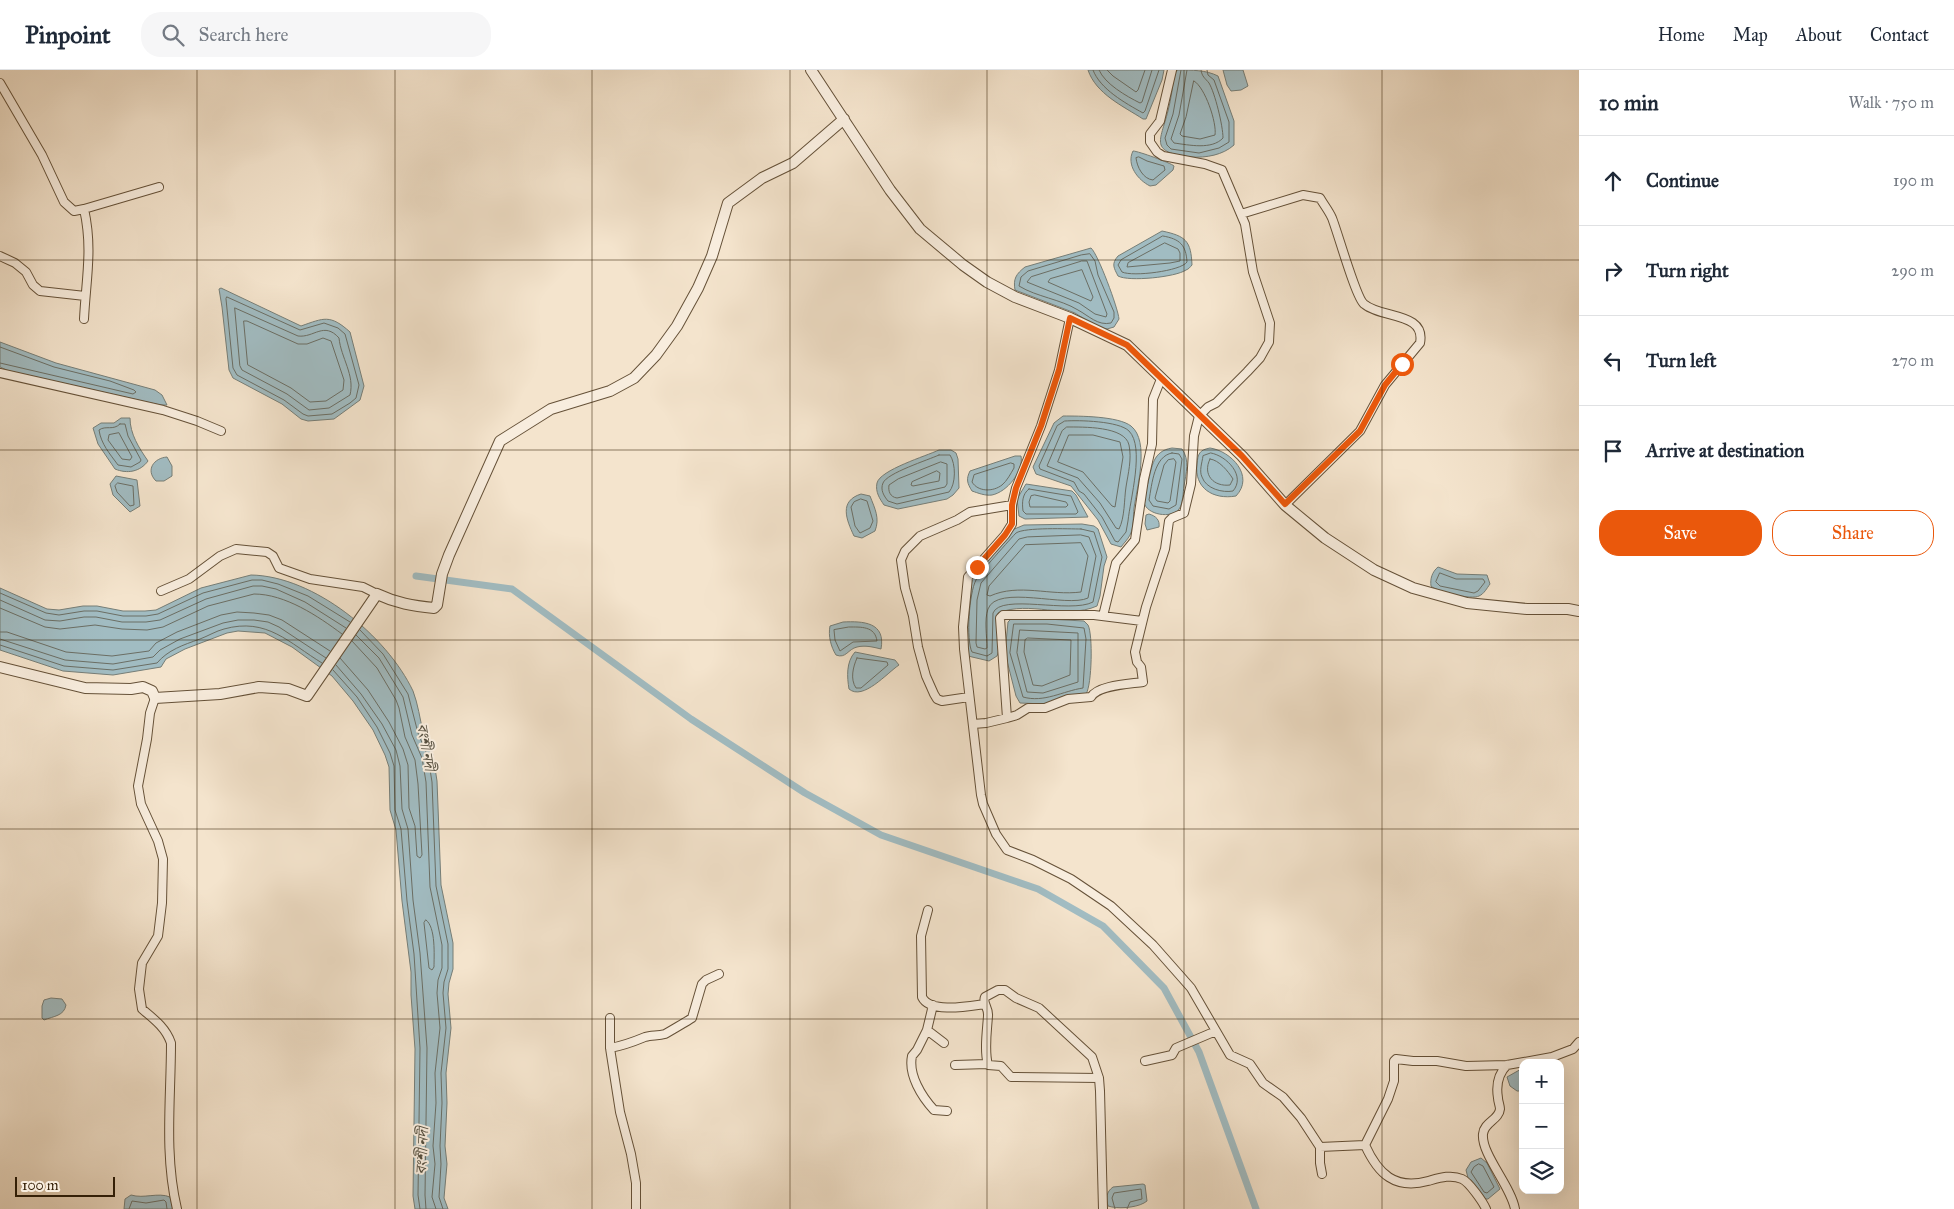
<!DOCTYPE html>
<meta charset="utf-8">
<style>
:root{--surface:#fff;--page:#f6f6f7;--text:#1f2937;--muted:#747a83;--line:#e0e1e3;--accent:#ea580c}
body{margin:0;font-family:"IM FELL Great Primer","Noto Serif Bengali",serif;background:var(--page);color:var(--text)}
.controls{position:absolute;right:15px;bottom:15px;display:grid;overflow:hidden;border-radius:10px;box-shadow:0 5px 20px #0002}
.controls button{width:45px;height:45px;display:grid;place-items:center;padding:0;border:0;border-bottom:1px solid var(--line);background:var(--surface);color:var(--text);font:25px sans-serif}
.scale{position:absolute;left:15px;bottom:12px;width:100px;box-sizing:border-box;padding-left:5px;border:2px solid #352007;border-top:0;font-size:14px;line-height:18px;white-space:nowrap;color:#352007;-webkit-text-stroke:4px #f8edde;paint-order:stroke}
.stop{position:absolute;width:15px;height:15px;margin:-11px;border:4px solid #ea580c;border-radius:50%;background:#fff}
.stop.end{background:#ea580c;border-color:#fff;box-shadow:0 1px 5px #0008}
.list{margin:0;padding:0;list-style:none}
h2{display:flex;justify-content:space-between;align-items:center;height:65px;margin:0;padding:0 20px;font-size:21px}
h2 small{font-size:16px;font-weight:400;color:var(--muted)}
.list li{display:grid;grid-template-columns:32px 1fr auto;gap:15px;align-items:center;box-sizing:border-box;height:90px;padding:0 20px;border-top:1px solid var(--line)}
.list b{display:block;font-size:19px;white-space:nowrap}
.list em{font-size:16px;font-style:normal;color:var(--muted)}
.actions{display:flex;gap:10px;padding:15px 20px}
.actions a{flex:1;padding:11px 0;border:1px solid var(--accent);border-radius:20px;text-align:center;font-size:18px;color:var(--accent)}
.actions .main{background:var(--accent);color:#fff}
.icon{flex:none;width:28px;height:28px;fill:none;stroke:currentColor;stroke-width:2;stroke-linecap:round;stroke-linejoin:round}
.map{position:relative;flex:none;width:1579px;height:1139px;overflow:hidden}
header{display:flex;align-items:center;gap:30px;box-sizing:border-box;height:70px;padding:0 25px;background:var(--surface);border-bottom:1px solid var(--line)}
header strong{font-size:24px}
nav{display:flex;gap:28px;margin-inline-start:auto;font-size:18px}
.search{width:350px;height:45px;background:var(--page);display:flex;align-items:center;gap:12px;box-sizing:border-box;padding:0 18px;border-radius:20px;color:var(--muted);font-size:19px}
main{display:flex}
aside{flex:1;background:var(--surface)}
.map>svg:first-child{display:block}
</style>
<header>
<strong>Pinpoint</strong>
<div class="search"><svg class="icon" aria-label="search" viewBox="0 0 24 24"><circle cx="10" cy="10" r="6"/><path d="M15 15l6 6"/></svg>Search here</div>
<nav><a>Home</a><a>Map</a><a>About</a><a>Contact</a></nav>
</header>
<main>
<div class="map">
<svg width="1579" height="1139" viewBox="0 0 1579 1139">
<rect width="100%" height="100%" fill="#f4e4cd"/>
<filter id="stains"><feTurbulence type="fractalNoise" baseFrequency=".004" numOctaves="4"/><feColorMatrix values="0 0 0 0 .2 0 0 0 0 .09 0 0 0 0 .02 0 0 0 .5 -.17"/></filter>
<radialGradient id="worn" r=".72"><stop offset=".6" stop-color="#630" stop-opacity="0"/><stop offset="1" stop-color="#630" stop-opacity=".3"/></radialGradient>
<path fill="#a1bcc2" stroke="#767e77" d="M1088,0H1164L1162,10L1146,49H1143C1123,36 1096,24 1088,0Z
M1178,0C1192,0 1206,0 1218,6L1234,51V75C1223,85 1206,88 1191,87C1149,82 1160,72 1168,41C1171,29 1173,16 1174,3Z
M1223,0H1243L1248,16L1241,20L1231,21L1227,15Z
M1133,81C1138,81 1171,93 1174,96L1173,100L1156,115L1150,116C1138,110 1126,95 1133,81Z
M1162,161C1186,166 1191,171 1192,195C1190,197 1189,199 1186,200C1176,207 1129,212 1118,206C1114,198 1111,194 1118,186Z
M1091,178C1098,184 1118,238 1119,249L1114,257L1107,259L1097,257L1075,243L1015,220C1013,209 1016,204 1025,197Z
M221,218L301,256C324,248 330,244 350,262L364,316L360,330L334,349L308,351L301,349L282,334L233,308L229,300L222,237L219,219Z
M0,272L56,293L155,320L162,325L167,335H160L9,301L0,297Z
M1063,346C1079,346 1118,346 1131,356C1150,371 1137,418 1134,438C1133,447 1134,457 1130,465C1128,469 1124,473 1121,477L1111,474L1098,450L1071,416L1036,404L1033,397L1054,353Z
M121,348H130C130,364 139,378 148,391C140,402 127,404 115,399L98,374L93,358L101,353H114Z
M1172,378L1182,379C1190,390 1186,403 1184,416C1183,422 1183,434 1179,439C1172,449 1146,445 1144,432C1143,426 1146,418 1148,413C1152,396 1153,381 1172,378Z
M1210,378C1231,381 1255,406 1236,426C1213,430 1194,418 1197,394C1198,384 1199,380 1210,378Z
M939,380H951L956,383L958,389L959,418L953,425L947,429L898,439L884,435C880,429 875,422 877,413C880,400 926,386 939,380Z
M1015,386H1021C1024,401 1007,422 992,425C985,426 978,423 972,421C967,413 966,409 970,401Z
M167,387L172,396V406L164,411H156C145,400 154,388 167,387Z
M116,406L137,410L140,436L130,442L113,425L110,414Z
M1026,414L1072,421L1076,425L1088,447L1025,449L1019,446L1017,429Z
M861,424L870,426C875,439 880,448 875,461L862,468L854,466C846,449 839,431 861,424Z
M1149,444C1156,446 1160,450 1159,457L1147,460L1145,454L1146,445Z
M1082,454L1094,456L1098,459L1107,487L1104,496L1100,526L1097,536C1065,550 1030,530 998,543L999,580L997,586L989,591L968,586L964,576L971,507L1012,460L1024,455Z
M1438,497L1457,504L1487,505L1490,514C1487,518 1484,524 1479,526C1472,530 1437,522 1431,516C1430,509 1432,502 1438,497Z
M251,505C314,506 387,566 413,621C418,634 420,649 423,662L425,663L433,685L437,711L441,815L453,873V899L449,913L448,924L451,958L446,1003L447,1033L445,1076L447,1094L444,1128L448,1139H415L413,1126L415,979L411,925V902L402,831L396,760L390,740L389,697L385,685L373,660L353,631L332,606L292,577L265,563L238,561L227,563L185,579L166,589L161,597L113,605L63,601L0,580V518L47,539L59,540L83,536H97L123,541H145L156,540L201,518Z
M1011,549H1046L1084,551L1088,555C1093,564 1092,615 1086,624L1066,626L1045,634L1020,633L1016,626L1005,583L1008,552Z
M843,552C863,551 886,552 881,579C873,577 865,575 857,577C848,579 846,589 836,585C831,577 828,566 830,556Z
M855,582L895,590L899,595C887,603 863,631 849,619C847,607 846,592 855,582Z
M51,928L62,929L66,935C64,946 54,946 44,950L42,948V936L44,930Z
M1523,998V1021H1517L1510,1016L1507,1007Z
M1481,1088L1487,1093L1500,1119L1488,1129H1482L1468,1108L1466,1100L1471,1092Z
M1143,1114L1145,1115L1147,1131L1144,1133C1135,1138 1117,1139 1108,1136C1106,1128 1106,1122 1113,1117Z
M131,1125C144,1129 158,1122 170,1127L173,1139H124L125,1129Z"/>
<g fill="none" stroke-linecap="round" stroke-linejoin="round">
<path stroke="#6b6e64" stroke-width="1" d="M1093,0C1100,19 1125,33 1143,43L1145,41L1159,0
M1099,0C1105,14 1126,26 1140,33L1142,32L1152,0
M1107,0L1113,6L1136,22L1138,20L1145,0
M1181,0L1173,44L1165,68L1167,75L1171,79L1199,83L1219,78L1229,72V52L1214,10L1208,5L1207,0
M1187,0L1179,45L1171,69L1174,73C1189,75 1212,80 1223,68C1223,56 1215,23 1209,13C1205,8 1202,7 1201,0
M1194,11C1205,17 1217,53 1215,65L1200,69L1182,66L1180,64L1186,47Z
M1139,87L1147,91L1164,96L1165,100L1153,110C1143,109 1137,97 1136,88Z
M1163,166C1180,169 1186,175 1187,192C1181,201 1133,207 1122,202L1118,195L1121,190Z
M1165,173L1178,179L1180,183V191L1170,193L1127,197L1128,193Z
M1090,184L1095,191L1098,205L1114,242V248L1111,253C1098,256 1089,246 1078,240C1060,229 1037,227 1019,216L1021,207L1028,201L1081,185Z
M1082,191H1087L1107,244L1106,247L1095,244L1079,233L1027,212L1031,207Z
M1082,200L1093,227L1091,231L1048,212L1050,209Z
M227,227L300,260L324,253L338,258L345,264L359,315L356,328L350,333L332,344L308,346L303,344L284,330L237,305L233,298L226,229Z
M235,238L298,266C314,268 324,251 339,268C341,288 355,305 350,325L329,338L309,340L287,324L242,300L240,296Z
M244,251H247L298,274H307L323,268L331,271L344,310L343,320L326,331L310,332L291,318L248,295Z
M0,277L54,297L110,311L134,320L136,322L133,324L0,293
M1065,351C1079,350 1119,351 1129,361C1145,377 1130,430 1128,451L1126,462L1118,472L1115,471L1102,447L1084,424L1079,421L1074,412L1040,399L1039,396L1057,356Z
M120,354H125L128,366L141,390L140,392L131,397L118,395C110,384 101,374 99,360C106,355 113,361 120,354Z
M1067,357C1083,357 1125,356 1129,375C1132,389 1128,404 1126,417C1124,430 1125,447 1119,459L1116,458L1100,433L1078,408L1047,396L1062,361Z
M119,363L132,387L130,390L122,389L108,370L109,365Z
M1069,365H1093L1120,372L1123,387L1115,437L1112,436L1083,402L1058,392Z
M1172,383L1179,384L1182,389L1176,435L1169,439L1153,436L1149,430C1152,414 1154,386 1172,383Z
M1211,383C1227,386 1246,406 1233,421C1223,423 1206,419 1202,407C1199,401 1202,393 1203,386Z
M939,385H950C956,394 956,414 949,422L897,434L888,431C884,426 880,420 883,413C887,403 928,390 939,385Z
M1174,389L1176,392L1170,431L1168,433L1157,431L1155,428L1164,395L1168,390Z
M1210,389C1219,390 1228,401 1233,409L1230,415C1214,417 1202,405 1210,389Z
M941,392L947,394V414L945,417L897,428C890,427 888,421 889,415L898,409Z
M1011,393L1014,394V398C1011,403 1007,411 1002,415C993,422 978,422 972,412L974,405Z
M937,401L940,403L939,411L913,416L911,415L912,412Z
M118,413L133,416L134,435L130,436L117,422L115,416Z
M1029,419L1071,426L1078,442L1076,444H1026L1023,441C1022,433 1022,424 1029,419Z
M1035,425L1066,432L1068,435L1066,437H1030L1029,432L1031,426Z
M861,429L867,431L873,451L870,458L860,463L855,456L851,437L854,432Z
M1081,459L1094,462L1102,487L1093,532C1070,544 1001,523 993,543L992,583L987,586L972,582C966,570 969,523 976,510C977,506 1013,466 1016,463C1025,457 1069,459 1081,459Z
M1081,465L1089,467L1096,486L1088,528C1067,538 997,514 988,539C984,550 987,566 987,578L985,579L977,577L976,573L977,530L981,513L1019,469L1027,467Z
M1081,473L1088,486L1081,522C1050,526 1019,513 990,526L987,525L989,516L1025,475Z
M1440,503L1456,509H1483L1485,512L1478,521L1474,523L1440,516L1436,512Z
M0,523L46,543L59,545L84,541H97L123,546H146L158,544L203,523L252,510H262L278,514L308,526L350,552
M0,530L45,550L60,551L84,547H96L122,552H146L160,550L206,529L253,516H262L276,519L305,532L346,558
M0,538L45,557L60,559L95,555L122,559L147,560L163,557L208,536L254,524C285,524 318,546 342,564
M1014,554H1047L1084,558L1086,569L1083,618C1063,621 1044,633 1023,627L1010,583Z
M849,557C861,557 875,556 877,571L853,572L840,581L835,570L834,560Z
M360,560L383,584L408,624L418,663L428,687L432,712L436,816L448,874V899L444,912L443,923L446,958L441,1003L442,1033L440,1076L441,1094L439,1127L443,1139
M1020,560L1078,563V612L1043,623L1027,622L1017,583Z
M0,562H7L66,582L112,586L149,581L156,573L177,562L221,545L237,542L254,543L269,545L282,550L330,581
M356,565L379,588L403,627L412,665L422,688L426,712L430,817L442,875V898L438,910L437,923L440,958L435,1003L436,1033L433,1076L435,1094L432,1127L436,1139
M1028,568L1071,570L1070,605L1042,616L1033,615L1024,582L1025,570Z
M0,569L65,590L113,594L153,587L160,580L180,569L223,553L238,550H254L268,552L279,557L326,588
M0,575L64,596L113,600L157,593C168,580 183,575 200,569C208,566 216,561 224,559C267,547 289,573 322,593
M340,588L368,620L389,652L403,679L408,695L409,738L415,756L417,786L420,788L422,785L418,714L415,690L405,667L399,638L396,630L377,598L352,571
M857,588L887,592L888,595L861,618H856C850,609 853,597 857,588Z
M336,595L361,624L382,654L396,680L400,696L402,739L408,759L413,830L420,883L427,978L425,1125L426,1139
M333,600L357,627L377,657L390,683L394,696L395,740L401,759L407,831L414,884L420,978L418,1125L420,1139
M426,850C436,857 434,886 434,897L432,900L429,898L424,853Z
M1479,1094L1483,1096L1494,1117L1487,1123L1484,1122L1471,1102L1474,1097Z
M129,1139L132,1131L146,1133L164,1130L166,1132L167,1139
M1115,1139L1112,1128L1114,1123L1141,1119L1142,1129L1130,1132L1127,1139"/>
<path stroke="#a1bcc2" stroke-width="7" d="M416,506L512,519L691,649L805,723L881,765L1038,819L1103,856L1164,918L1199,982L1256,1139"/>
<g stroke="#655138" stroke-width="10">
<path id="minor" d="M0,13L42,85L64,132L74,141L84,139C93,179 86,209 84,249
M84,139L159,117
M1241,144L1303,125L1320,128C1324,135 1329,141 1332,148C1338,163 1356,228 1364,234C1382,249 1426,242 1420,273L1385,315L1360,361L1285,435
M0,186L15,193L26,202L33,215L40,221L85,226
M1070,248L1059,300L1041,356L1016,418L1012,435V454L1005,465L968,507L963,557L964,579L981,725L983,734L996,764L1007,780L1033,790L1071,809L1111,836L1153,875L1191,918L1230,985L1250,994L1263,1013L1283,1027L1301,1048L1320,1077L1365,1075C1378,1104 1395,1120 1428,1111C1439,1108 1451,1104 1462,1109C1469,1112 1483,1132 1486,1139
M0,303L163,340L197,351L221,361
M161,521L189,509L220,486L236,479L267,482L273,486L279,498L310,509L363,517L377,524
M1103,546L1116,493L1135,470L1144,409L1152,374L1153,329L1161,309
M969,627L942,631L937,629L934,624L926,606L918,577L913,546L905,518L901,490L905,481L920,466L957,450L970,442L1012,435
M155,628L150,643L147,669L138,716L141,734L158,771L163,789L162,833L158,866L142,893L139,919L142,939C154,949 166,958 171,973C171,1029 164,1084 177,1139
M1007,648L1000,548L1003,545H1094L1142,551
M973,654L986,653L1007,648L1017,645L1028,638H1045L1068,629L1091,627C1098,615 1130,614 1143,612L1141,597L1137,592L1135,582L1146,537L1165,479L1169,451L1172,448L1184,443L1191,414L1194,366L1199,346L1208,337L1216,333L1247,302L1260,288L1269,272L1270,253L1253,202L1245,154L1222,100L1205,94L1163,86L1157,82L1150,72V64L1160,51L1172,0
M928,840L921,866L922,927C930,944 970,936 985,934
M933,935L927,960L917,980L912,986C908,1005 922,1027 934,1040L947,1041
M610,948V978L620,1042L631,1084L636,1113V1139
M927,960L944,973
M610,978C622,976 633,972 645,967C651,965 658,966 665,964C667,963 689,950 692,948L702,914L706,910L719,904
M1145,991L1172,985L1176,978L1216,961
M955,995L987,994
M1507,995C1498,1004 1496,1016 1498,1028C1498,1031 1500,1036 1500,1039C1499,1050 1484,1052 1483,1064C1481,1084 1511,1116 1515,1139
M1099,1008L1011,1007L1001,996L988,995C984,980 987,961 988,946C989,938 982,933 985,927L998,920H1005L1016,928L1039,938L1092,987L1099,1008L1100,1021L1103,1139
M1365,1075L1388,1029L1394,1011V991L1396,989L1413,991H1437L1466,996L1507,995L1552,987L1573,979L1579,972
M1320,1077V1093L1322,1104"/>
</g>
<g stroke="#655138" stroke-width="12">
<path id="tertiary" d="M811,0L890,120L920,159L963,195L987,212L1015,227L1070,248L1127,275L1242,386L1285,435L1325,468L1374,500L1413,518L1467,533L1527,539H1568L1579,541
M0,597L85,618L131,619L143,617L152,621L155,628L220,624L259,617L288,619L307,626L377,524C396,533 413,536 434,538L437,535L442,504L449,485L500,371L551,339L610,321L634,308L656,285L677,256L698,218L712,186L728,133L762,108L793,93L844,49"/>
</g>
<use href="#minor" stroke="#f8edde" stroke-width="8"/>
<use href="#tertiary" stroke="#f8edde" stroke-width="10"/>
</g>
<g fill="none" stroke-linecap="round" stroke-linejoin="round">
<path stroke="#ea580c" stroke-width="6" d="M977,497L1005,465L1012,454V435L1016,418L1041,356L1059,300L1070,248L1127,275L1242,386L1285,434L1360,361L1385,315L1402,294"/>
</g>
<path fill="none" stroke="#352007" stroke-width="1" stroke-opacity="0.55" d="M197,0V1139M395,0V1139M592,0V1139M790,0V1139M987,0V1139M1184,0V1139M1382,0V1139M0,190H1579M0,380H1579M0,570H1579M0,759H1579M0,949H1579"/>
<g text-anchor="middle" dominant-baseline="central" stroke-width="4" stroke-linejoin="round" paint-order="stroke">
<g font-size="15" font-style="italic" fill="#554f3f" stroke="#f8edde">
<text transform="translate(426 677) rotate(80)">বংশী নদী</text>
<text transform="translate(422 1081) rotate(-87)">বংশী নদী</text>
</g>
</g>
<rect width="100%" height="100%" filter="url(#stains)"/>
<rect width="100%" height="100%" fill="url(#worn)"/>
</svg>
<div class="controls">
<button>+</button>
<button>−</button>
<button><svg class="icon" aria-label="layers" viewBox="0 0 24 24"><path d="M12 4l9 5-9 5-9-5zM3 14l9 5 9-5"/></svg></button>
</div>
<div class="scale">100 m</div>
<div class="stop" style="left:1402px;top:294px"></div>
<div class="stop end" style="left:977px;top:497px"></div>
</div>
<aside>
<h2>10 min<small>Walk · 750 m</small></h2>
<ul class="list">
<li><svg class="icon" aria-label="ahead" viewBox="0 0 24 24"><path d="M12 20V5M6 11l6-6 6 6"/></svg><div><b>Continue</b></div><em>190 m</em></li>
<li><svg class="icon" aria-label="right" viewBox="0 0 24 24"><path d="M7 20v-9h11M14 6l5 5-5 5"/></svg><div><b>Turn right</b></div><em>290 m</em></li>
<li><svg class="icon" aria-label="left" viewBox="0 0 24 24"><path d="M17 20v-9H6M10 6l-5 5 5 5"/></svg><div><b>Turn left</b></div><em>270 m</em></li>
<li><svg class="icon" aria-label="arrive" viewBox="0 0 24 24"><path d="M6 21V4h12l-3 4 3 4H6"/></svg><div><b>Arrive at destination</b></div></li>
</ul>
<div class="actions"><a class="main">Save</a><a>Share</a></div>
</aside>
</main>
